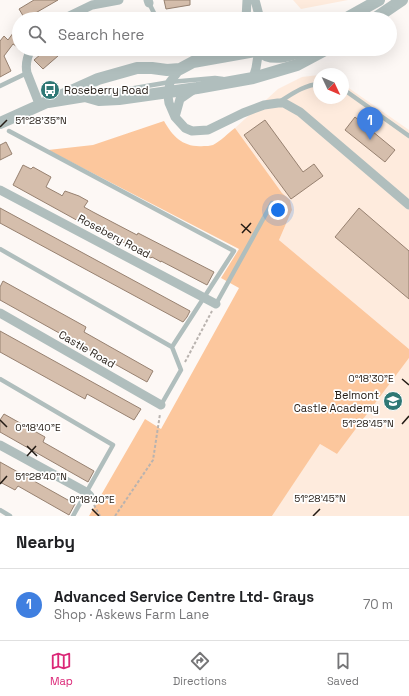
<!DOCTYPE html>
<meta charset="utf-8">
<style>
:root{--surface:#fff;--page:#f6f6f6;--text:#202124;--muted:#757577;--line:#e0e0e0;--accent:#db2777}
body{margin:0;font-family:"Space Grotesk",sans-serif;background:var(--page);color:var(--text)}
.compass{position:absolute;left:313px;top:68px;width:36px;height:36px;border-radius:50%;background:var(--surface);box-shadow:0 4px 16px #0002;rotate:134deg}
.you{position:absolute;left:278px;top:210px;width:14px;height:14px;margin:-10px;border:3px solid #fff;border-radius:50%;background:#1a73e8;box-shadow:0 0 0 6px #1a73e833}
.badge{display:grid;place-items:center;width:26px;height:26px;border-radius:50%;background:var(--accent);color:#fff;font-size:13px;font-weight:700}
.pin{position:absolute;translate:-50% -33px;filter:drop-shadow(0 1px 2px #0008)}
.pin::after{content:'';position:absolute;top:21px;width:14px;height:12px;background:inherit;clip-path:polygon(0 0,100% 0,50% 100%)}
.list{margin:0;padding:0;list-style:none}
h2{display:flex;justify-content:space-between;align-items:center;height:52px;margin:0;padding:0 16px;font-size:17px}
h2 small{font-size:13px;font-weight:400;color:var(--muted)}
.list li{display:grid;grid-template-columns:26px 1fr auto;gap:12px;align-items:center;box-sizing:border-box;height:72px;padding:0 16px;border-top:1px solid var(--line)}
.list b{display:block;font-size:15px;white-space:nowrap}
.list p{margin:0;font-size:13px;white-space:nowrap;color:var(--muted)}
.list em{font-size:13px;font-style:normal;color:var(--muted)}
.icon{flex:none;width:22px;height:22px;fill:none;stroke:currentColor;stroke-width:2;stroke-linecap:round;stroke-linejoin:round}
.map{position:relative;flex:none;width:409px;height:516px;overflow:hidden}
.search{position:absolute;background:var(--surface);box-shadow:0 4px 16px #0002;left:12px;right:12px;top:12px;height:44px;display:flex;align-items:center;gap:10px;box-sizing:border-box;padding:0 14px;border-radius:22px;color:var(--muted);font-size:15px}
.sheet{height:124px;background:var(--surface)}
nav{display:flex;justify-content:space-around;align-items:center;box-sizing:border-box;height:56px;border-top:1px solid var(--line);background:var(--surface);font-size:11px;color:var(--muted)}
nav a{display:grid;justify-items:center;gap:2px}
nav .on{color:var(--accent)}
.map>svg:first-child{display:block}
</style>
<div class="map">
<svg width="409" height="516" viewBox="0 0 409 516">
<rect width="100%" height="100%" fill="#fdf8f5"/>
<path fill="#feebdd" d="M293,0H348L301,9Z
M319,75V98H343V84L409,130V349L279,240L292,210L290,200L282,193L235,128L278,89L302,77Z
M409,358V516H272L320,444L337,454Z"/>
<path fill="#fcc79d" d="M164,121C173,137 184,148 204,146C206,146 210,146 213,145C221,141 228,133 235,128L282,193L290,200L292,210L279,240L409,349V358L337,454L320,444L272,516H89L145,419L161,429L239,288L221,278L239,249L48,150L93,145Z"/>
<path fill="#d5beac" stroke="#978170" d="M34,0H58L25,19L19,9Z
M164,0H190V5L166,9Z
M19,25V48L13,44L4,56L11,71L0,77V41L4,36L8,40Z
M47,49H66L43,69L34,60Z
M355,117L395,150L385,162L345,130Z
M265,120L303,172L314,164L323,176L291,199L244,135Z
M6,142L12,154L0,160V145Z
M23,165L31,169L33,167L51,177L46,187L61,195L62,196L65,191L79,196L88,201L84,207L93,212L137,235L138,233L214,272L207,285L161,261V262L152,257L151,258L121,241L120,244L13,185Z
M0,208L190,311L187,317L183,322L0,223Z
M359,208L409,251V299L335,237Z
M3,281L86,327L84,332L153,371L147,382L0,300V287Z
M0,331L141,409L134,420L87,394L85,399L0,352Z
M4,414L45,437L43,442L94,471L88,482L0,432V420Z
M0,462L75,504L69,515L18,486L15,490L0,482Z"/>
<g fill="none" stroke-linecap="round" stroke-linejoin="round">
<path stroke="#b9b3af" stroke-width="2" stroke-dasharray="3 2" stroke-linecap="butt" d="M185,362L212,311
M94,505L100,516
M115,516L153,460L160,414"/>
<path stroke="#b0bebd" stroke-width="4.5" d="M149,3L157,19
M0,86L27,73
M343,89L409,136
M94,95L170,82L215,78L223,79
M279,102C292,94 304,85 319,84
M9,131L234,251L172,347
M0,249L172,347L181,370L161,405
M216,304L272,203
M0,379L113,445L73,516
M0,510L10,516"/>
<path stroke="#b0bebd" stroke-width="9" d="M148,0L149,3
M255,0L260,19
M63,19L92,5L119,0
M246,19L247,0
M31,49C27,57 25,64 27,73L40,106
M256,49C269,66 295,56 311,49
M180,69L170,82L168,96L169,103L175,117L185,128L192,131L208,130L243,113L264,105L278,103H284L300,112L409,205
M253,78L256,68L259,49
M175,117L180,99L193,90
M0,190L216,304
M0,313L161,405
M0,445L86,492L90,496"/>
<path stroke="#b0bebd" stroke-width="12" d="M345,19L379,0
M374,19L402,0
M48,102L85,96L99,100L119,99L197,88L253,78L297,65L327,49
M0,123L98,79L137,68H152L167,70L180,69L193,62L266,49"/>
</g>
<path fill="none" stroke="#241c15" stroke-width="1.5" d="M0,127L7,120M241,224L251,233M242,233L251,223M402,379L409,385M0,420L7,427M402,424L409,416M27,446L37,456M27,456L36,446M0,484L7,476M92,509L99,516M313,516L320,509"/>
<defs>
<g id="bus-disc" transform="scale(1)"><circle r="9.5" fill="#2f7875" stroke="#fff"/><path d="M-5-6H5V4H4V6H2V4H-2V6H-4V4H-5ZM-3.5-4V0h7V-4ZM-3.5 1.2v1.5H-2V1.2ZM2 1.2v1.5H3.5V1.2Z" fill="#fff"/></g>
<g id="school-disc" transform="scale(1)"><circle r="9.5" fill="#2f7875" stroke="#fff"/><path d="M0-5L7-2L0 1L-7-2ZM-4 1L0 2.5L4 1V4Q0 6-4 4Z" fill="#fff"/></g>
</defs>
<g fill-rule="evenodd">
<use href="#bus-disc" x="50" y="90"/>
<use href="#school-disc" x="393" y="401"/>
</g>
<g text-anchor="middle" dominant-baseline="central" stroke-width="3.5" stroke-linejoin="round" paint-order="stroke">
<g font-size="11" fill="#241c15" stroke="#fff" text-anchor="start">
<text x="64" y="90">Roseberry Road</text>
<text x="379" y="395" text-anchor="end">Belmont<tspan x="379" dy="13">Castle Academy</tspan></text>
</g>
<g font-size="11" fill="#241c15" stroke="#fff">
<text transform="translate(114 236) rotate(28)">Rosebery Road</text>
<text transform="translate(87 349) rotate(30)">Castle Road</text>
</g>
</g>
<g font-size="10" text-anchor="middle" fill="#241c15" stroke="#fff" stroke-width="3.5" stroke-linejoin="round" paint-order="stroke">
<text x="41" y="124">51°28'35"N</text>
<text x="371" y="382">0°18'30"E</text>
<text x="368" y="427">51°28'45"N</text>
<text x="38" y="431">0°18'40"E</text>
<text x="41" y="480">51°28'40"N</text>
<text x="320" y="502">51°28'45"N</text>
<text x="92" y="503">0°18'40"E</text>
</g>
</svg>
<svg class="compass" viewBox="-18 -18 36 36"><path d="M0-13l5 13h-10z" fill="#e53935"/><path d="M0 13l5-13h-10z" fill="#757577"/></svg>
<div class="you"></div>
<div class="pin badge" style="left:370px;top:140px;background:#3f7fe0">1</div>
<div class="search"><svg class="icon" aria-label="search" viewBox="0 0 24 24"><circle cx="10" cy="10" r="6"/><path d="M15 15l6 6"/></svg>Search here</div>
</div>
<section class="sheet">
<h2>Nearby<small></small></h2>
<ul class="list">
<li><span class="badge" style="background:#3f7fe0">1</span><div><b>Advanced Service Centre Ltd- Grays</b><p>Shop · Askews Farm Lane</p></div><em>70 m</em></li>
</ul>
</section>
<nav>
<a class="on"><svg class="icon" aria-label="map" viewBox="0 0 24 24"><path d="M3 6l6-2 6 2 6-2v14l-6 2-6-2-6 2zM9 4v14M15 6v14"/></svg>Map</a>
<a><svg class="icon" aria-label="directions" viewBox="0 0 24 24"><path d="M12 3l9 9-9 9-9-9zM9 14v-3h6M13 9l2 2-2 2"/></svg>Directions</a>
<a><svg class="icon" aria-label="saved" viewBox="0 0 24 24"><path d="M7 4h10v16l-5-4-5 4z"/></svg>Saved</a>
</nav>
